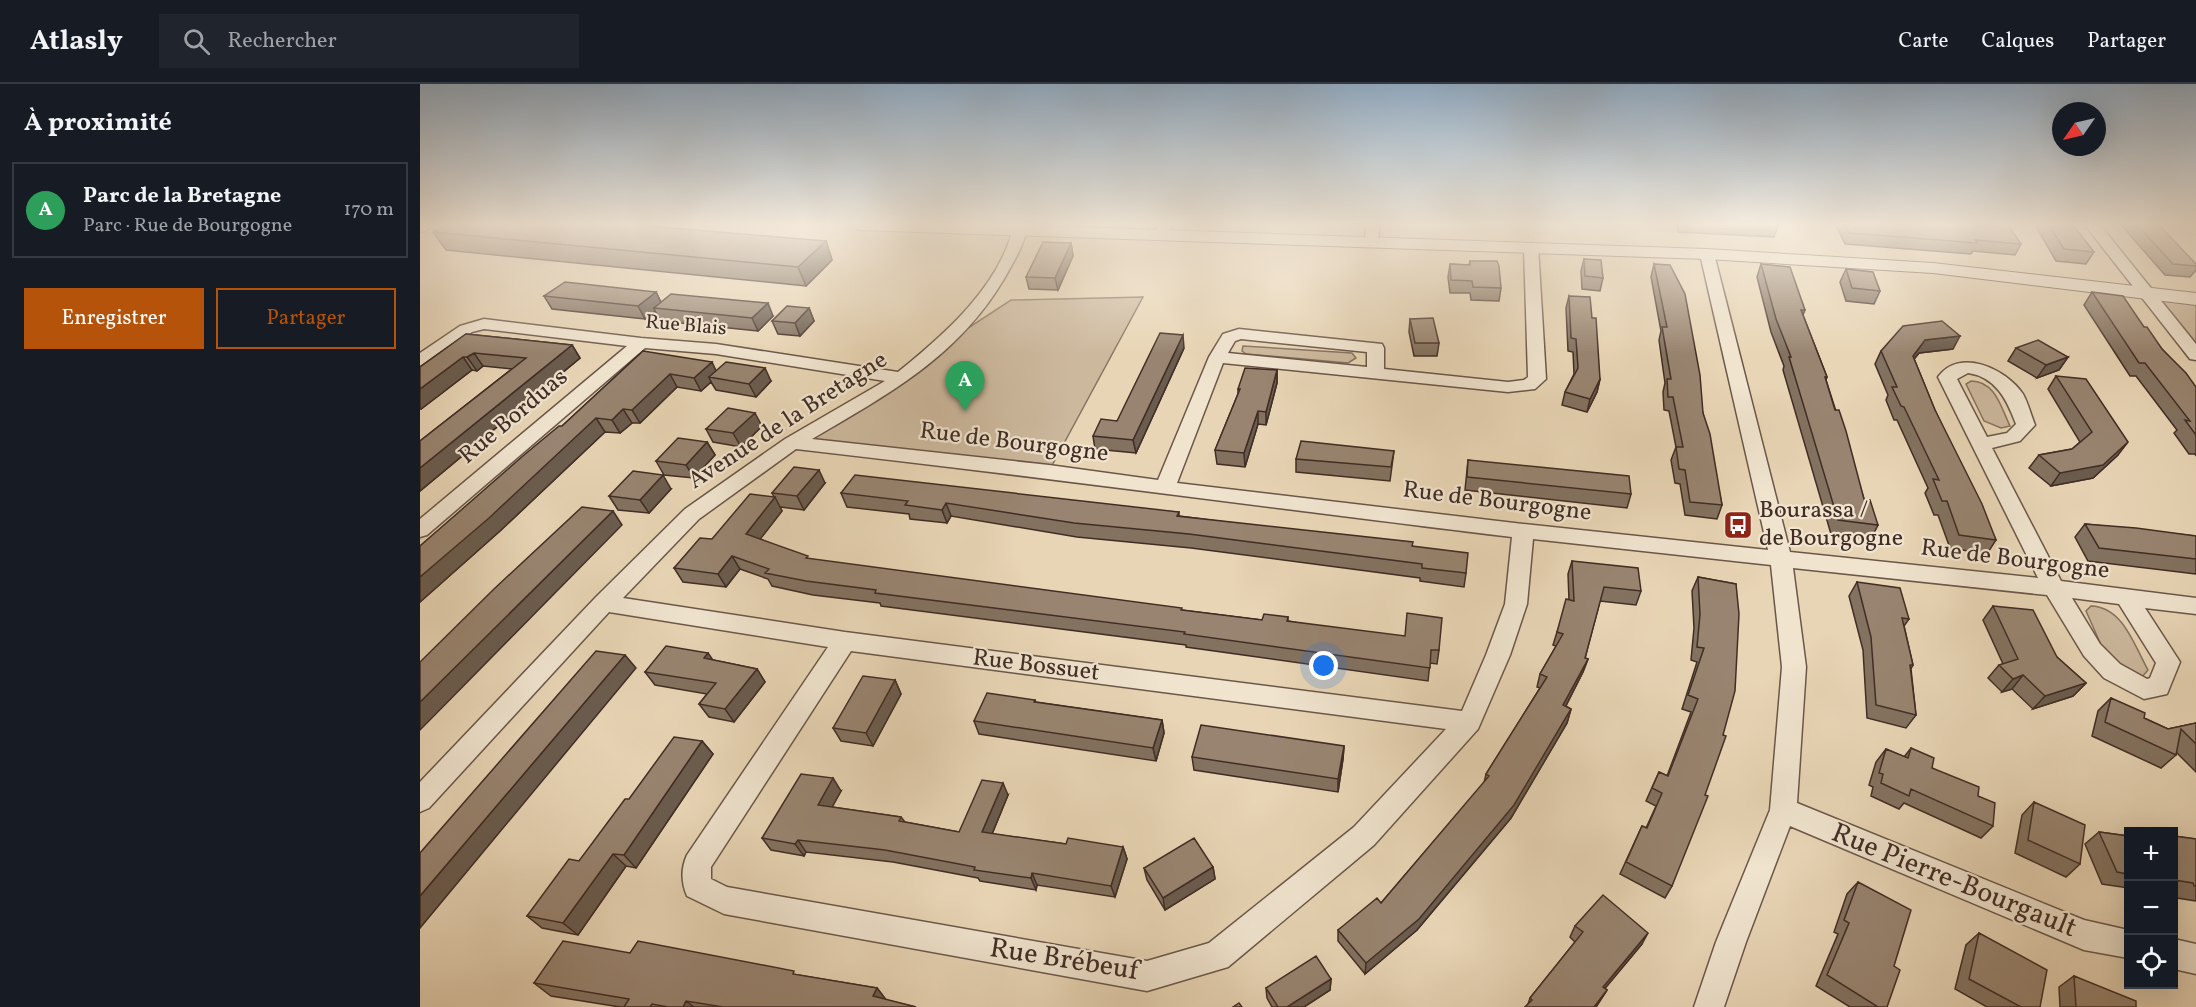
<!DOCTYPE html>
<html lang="fr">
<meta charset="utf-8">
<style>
:root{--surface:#171b24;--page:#20242c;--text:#f1f3f6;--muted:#9ea1a6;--line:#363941;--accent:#b45309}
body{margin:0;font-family:Vollkorn,serif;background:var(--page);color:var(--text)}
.controls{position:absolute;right:18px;bottom:18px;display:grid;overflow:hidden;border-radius:0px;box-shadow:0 6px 24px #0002}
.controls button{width:54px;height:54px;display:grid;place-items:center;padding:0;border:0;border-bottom:2px solid var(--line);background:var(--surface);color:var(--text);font:30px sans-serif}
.compass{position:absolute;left:1632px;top:18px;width:54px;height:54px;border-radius:50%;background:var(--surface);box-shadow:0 6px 24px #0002;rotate:236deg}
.you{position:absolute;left:904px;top:582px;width:21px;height:21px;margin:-15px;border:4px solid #fff;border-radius:50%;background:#1a73e8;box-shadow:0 0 0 9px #1a73e833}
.badge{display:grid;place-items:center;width:39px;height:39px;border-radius:50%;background:var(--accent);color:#fff;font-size:20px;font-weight:700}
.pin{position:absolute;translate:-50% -50px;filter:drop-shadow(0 2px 3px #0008)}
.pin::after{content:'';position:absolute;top:32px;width:21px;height:18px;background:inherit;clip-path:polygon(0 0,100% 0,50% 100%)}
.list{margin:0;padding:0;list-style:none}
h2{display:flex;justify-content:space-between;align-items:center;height:78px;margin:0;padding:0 24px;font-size:26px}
h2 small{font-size:20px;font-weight:400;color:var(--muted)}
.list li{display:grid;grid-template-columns:39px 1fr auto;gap:18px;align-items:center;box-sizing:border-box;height:96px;margin:0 12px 12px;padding:0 12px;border:2px solid var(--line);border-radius:0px}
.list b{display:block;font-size:22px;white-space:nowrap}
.list p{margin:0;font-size:20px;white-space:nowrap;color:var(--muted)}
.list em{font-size:20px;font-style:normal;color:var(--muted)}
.actions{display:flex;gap:12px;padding:18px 24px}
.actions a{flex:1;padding:14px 0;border:2px solid var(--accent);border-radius:0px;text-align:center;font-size:21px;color:var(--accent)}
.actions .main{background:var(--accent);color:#fff}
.icon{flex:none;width:33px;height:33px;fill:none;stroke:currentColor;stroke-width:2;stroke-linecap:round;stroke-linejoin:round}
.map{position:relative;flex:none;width:1776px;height:923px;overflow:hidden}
header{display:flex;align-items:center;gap:36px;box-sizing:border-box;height:84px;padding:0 30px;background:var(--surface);border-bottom:2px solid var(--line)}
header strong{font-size:28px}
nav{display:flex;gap:33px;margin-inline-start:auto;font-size:21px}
.search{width:420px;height:54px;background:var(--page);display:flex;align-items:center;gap:15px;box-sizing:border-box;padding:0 21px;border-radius:0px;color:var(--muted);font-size:22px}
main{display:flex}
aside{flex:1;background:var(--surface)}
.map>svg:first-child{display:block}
</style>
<header>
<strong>Atlasly</strong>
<div class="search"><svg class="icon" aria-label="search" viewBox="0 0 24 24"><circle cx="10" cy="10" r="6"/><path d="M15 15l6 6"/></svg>Rechercher</div>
<nav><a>Carte</a><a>Calques</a><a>Partager</a></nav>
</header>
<main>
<aside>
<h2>À proximité<small></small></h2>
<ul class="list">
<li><span class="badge" style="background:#2e9e5b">A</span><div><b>Parc de la Bretagne</b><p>Parc · Rue de Bourgogne</p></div><em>170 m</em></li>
</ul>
<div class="actions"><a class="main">Enregistrer</a><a>Partager</a></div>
</aside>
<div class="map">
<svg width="1776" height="923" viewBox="0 0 1776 923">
<rect width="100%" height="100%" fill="#e8d5b5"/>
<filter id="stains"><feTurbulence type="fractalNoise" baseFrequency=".00333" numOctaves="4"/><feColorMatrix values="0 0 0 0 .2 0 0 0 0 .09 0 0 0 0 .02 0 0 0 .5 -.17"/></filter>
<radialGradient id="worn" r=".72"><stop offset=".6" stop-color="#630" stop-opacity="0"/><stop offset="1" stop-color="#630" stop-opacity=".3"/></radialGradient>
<path fill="#ccb89d" stroke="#867261" stroke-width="1.5" d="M1732,211L1776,218V266Z
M723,213L629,387L372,359L591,216Z
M823,262L932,269L936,274L928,279L826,270L822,267Z
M1551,297C1575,297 1581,323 1590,342L1581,344L1564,337L1546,300Z
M1671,522C1703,523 1714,561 1728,586L1721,594L1689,579L1666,527Z"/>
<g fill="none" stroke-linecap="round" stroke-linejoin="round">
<g stroke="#6b5749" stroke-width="3">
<path id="minor" d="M594,141H608C604,162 594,177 584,195C537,274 468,310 392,355L629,381L738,396L789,273L803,250L819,245L962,260L964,264V285L1088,298L1104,296L1108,293L1104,163L1111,159L1118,163L1126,295L1115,305L1088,308L803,279L757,399L1103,440L1348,466L1280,170L1287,166L1294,170L1370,468L1618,494L1518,293C1540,263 1586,285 1603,310C1608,319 1611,331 1615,341L1600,357L1572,364L1641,497L1776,514V530L1725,524L1760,578L1747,610L1724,615L1684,594L1664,572L1627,511L1373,484L1386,583L1377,719L1664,836L1708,846V874L1664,866L1370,742L1326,858L1304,923H1274L1296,858L1350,726L1362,583L1351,481L1113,455L1107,520L1090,571L1058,645L954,761L808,883L727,907L304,830L267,812C261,798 261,784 267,771L408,563L189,528L9,724L0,728V698L176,513L265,425L365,355L465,297L296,270L225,264L7,451L0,453V435L207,262L64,245L52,248L6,281L0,282V269L40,242L64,235L221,254L296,260L478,288C525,250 580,202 594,141ZM821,255L947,268V283L808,269L815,257ZM1548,289C1576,293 1587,316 1596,340L1587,349L1567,353L1537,295ZM376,365C615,392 853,424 1092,453L1085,520L1066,571L1042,627L425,548L203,514L279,435ZM1652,514L1699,520L1736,579L1730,594L1727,595L1700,580L1680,560ZM431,567L1026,645L934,743L789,859L727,877L307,803L291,795V783Z
M738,141H752L746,154H736L734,151Z
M946,141H960L957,161L952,162L945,158Z
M1665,141H1680L1776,260V276L1770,275Z
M1754,855L1776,860V890L1754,885Z"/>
</g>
<g stroke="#6b5749" stroke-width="2">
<path id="tertiary" d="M0,141H11L6,147L0,148Z
M431,141H597L1287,165L1513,179L1776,209V221L1513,189L1287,175L439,146Z"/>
</g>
<use href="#minor" fill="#f0e4cf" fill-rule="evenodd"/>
<use href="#tertiary" fill="#f0e4cf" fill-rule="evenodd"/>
</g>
<path fill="#837260" stroke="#412d25" stroke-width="1.5" d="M1257,141H1358V142L1354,153L1258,148Z
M1416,141H1588L1601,160L1595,171L1553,167L1551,170L1425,160Z
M1615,141H1653L1674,168L1666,180L1636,177Z
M1701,141H1739L1776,182V186L1770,193L1745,191Z
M13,148L406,157L412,176L386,202L26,166Z
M651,159L653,172L638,206L609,205L606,193Z
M1164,175L1183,194L1180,207L1162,205L1161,187Z
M1050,177L1081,204L1079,217L1051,216L1050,209H1030L1028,193L1030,180L1049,181Z
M1234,180L1283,329L1302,421L1297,435L1265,431L1260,400L1255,399L1251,376L1256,363L1249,327L1244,326L1243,308L1245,299L1239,256L1241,247L1231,193Z
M1341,180L1385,226L1383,231L1407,293L1406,296L1444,415L1458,441L1451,455L1411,450L1363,286L1364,282L1351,248L1337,193Z
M1426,185L1460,207L1454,220L1426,217L1420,198Z
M236,208L241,218L353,232L338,247L241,237L235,227L225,235L132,225L124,212Z
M1672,208L1724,243L1742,265L1776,303V372L1775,370H1769L1754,349L1757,346L1716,292H1710L1664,221Z
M1149,212L1180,295L1177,308L1167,328L1142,321L1145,308L1154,290L1153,268L1148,267L1146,224Z
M389,224L394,237L380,252L358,250L352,237Z
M990,235L1019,259L1017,272H994L989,248Z
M46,250L152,261L160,274L0,407V357L92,285L63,282L57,287L52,286L1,325L0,324V283Z
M764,264L716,369L675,365L673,352L697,337Z
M1596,264L1648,273L1639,286L1617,294L1588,277Z
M1533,265L1499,269L1494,275L1515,326L1576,456L1567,470L1530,464L1518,431H1514L1505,409L1508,404L1477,336H1474L1466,316L1468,311L1455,280L1461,267Z
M223,267L296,287L351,297L336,313L296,306L291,298L281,307L257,303L220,339H212L200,349L185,348L80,447L0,518V462L142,342Z
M857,286V299L846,341L838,340L825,383L797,380L795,366L818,310V305Z
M1636,292L1698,371L1673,394L1631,402L1609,384L1619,371L1652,365L1660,358L1628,305Z
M342,342L321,363L293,358L286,345Z
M287,358L295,371L274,394L244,391L236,377Z
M974,367L970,397L876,388V375Z
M1048,376L1211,410L1207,424L1045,406Z
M405,399L384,426L360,423L362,427L340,455L389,475L762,526L842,536L868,533V537L1019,566L1017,580L1010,579L1008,597L766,563V561L461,522L460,519L393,511L352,502L348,495L320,485L306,503L263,498L254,484L292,455L354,413L352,409Z
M251,405L229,429L198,426L189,412Z
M421,409L759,428V432L992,462L1046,489L1044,503L1000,497V494L771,464L657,453L531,432L527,439L490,435L489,430L427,423Z
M1665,440L1776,452V490L1668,477L1655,453Z
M1152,477L1221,507L1216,521L1180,517L1165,574L1168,575L1163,588L1146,622L1151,625L1147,639L1091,734L997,846L945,890L918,857V846L961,819L1064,699L1066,690L1120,604L1117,603L1120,590L1136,562L1133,561L1137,548L1149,516L1148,490Z
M1278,493L1316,500L1252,802L1245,814L1200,790L1222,742L1226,744L1236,722L1226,717L1239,688L1247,692L1271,628L1262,625L1277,578L1271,576L1274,544L1272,507Z
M1437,498L1489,535L1484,542L1493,581L1491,585L1496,631L1486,644L1447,634L1443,566L1429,512Z
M1573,522L1637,573L1666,599L1653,612L1613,625L1592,605L1582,608L1568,594L1579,581L1583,580L1563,536Z
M293,576L337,585L345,598L314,638L289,633L279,620L287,610L235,601L225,588Z
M475,596L481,610L453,662L421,657L413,644Z
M1691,614L1724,634L1748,645L1776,639V688L1756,668V671L1741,684L1672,652L1678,627Z
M615,616L616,618L742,636L744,649L736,677L559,650L554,637Z
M282,657L293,670L216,784L206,782L158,851L122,844L107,832L159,777Z
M924,662L923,675L918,708L774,686L772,673Z
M1491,664L1512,684L1558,712L1573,742L1561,754L1484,719L1479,725L1451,712L1453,703L1449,701L1456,678L1466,665L1484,673Z
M421,707L412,723L481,733L485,738L539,748L588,711L572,750L646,760L703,763L707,775L695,813L617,801L616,806L560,797L558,794L473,778L386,768L384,772L351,766L342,754Z
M1614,718L1660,780L1646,793L1595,769L1602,731Z
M1679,748L1708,752V804L1682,800L1665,760Z
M1754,752L1776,755V817L1757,814L1756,811L1754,810Z
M793,783L795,795L745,826L727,796L724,784Z
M1438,798L1474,882L1467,923H1430L1396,902L1418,850L1414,848L1427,810Z
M1155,842L1222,860L1185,904L1187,906L1176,923H1105L1108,920L1110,914L1155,858L1150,853Z
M1559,849L1620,923H1567L1535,905L1546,861Z
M210,869L378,891L457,904L466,916L496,923H200L131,912L114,899Z
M1654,892L1716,923H1640L1639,903Z
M911,895L910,906L884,923H852L847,914L846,904Z"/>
<path fill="#6a5c4e" stroke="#412d25" stroke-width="1.5" d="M406,157L412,176L386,202L378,183Z
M651,159L653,172L638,206L635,194Z
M236,208L242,221L234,224L235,227L225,235L218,222Z
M348,219L353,232L338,247L332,234Z
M389,224L394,237L380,252L375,239Z
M763,251L764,264L716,369L713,356Z
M1540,252L1533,265L1499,269L1486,285L1493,272L1505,256Z
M152,261L160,274L0,407V384Z
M54,269L63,282L57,287L47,273Z
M43,273L52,286L1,325L0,323V305Z
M1648,273L1639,286L1617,294L1626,281Z
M292,278L298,291L289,293L291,298L281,307L274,294Z
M345,284L351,297L336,313L329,300Z
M857,286V299L846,341V328Z
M250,290L257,303L220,339L212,326Z
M1180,295L1177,308L1167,328L1170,315Z
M203,325L212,339L200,349L192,336Z
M838,327V340L825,383L824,369Z
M335,329L342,342L321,363L313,349Z
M176,334L185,348L80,447L0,518V493Z
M287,358L295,371L274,394L266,381Z
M1708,358L1698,371L1673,394L1631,402L1640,389Z
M399,386L405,399L384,426L377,412Z
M243,391L251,405L229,429L220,416Z
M355,413L362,427L334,463L326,450Z
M526,419L531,432L527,439L522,426Z
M193,427L202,441L0,646V618Z
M312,472L320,485L306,503L298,490Z
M288,569L297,582L284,574Z
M205,571L216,584L0,844V812Z
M1168,575L1163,588L1139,635L1143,621Z
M337,585L345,598L314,638L305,625Z
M1603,591L1592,605L1582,608L1593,595Z
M475,596L481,610L453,662L446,649Z
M1666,599L1653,612L1613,625L1625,612Z
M1151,625L1147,639L1091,734L997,846L945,890L946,879Z
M742,636L744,649L736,677L733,664Z
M282,657L293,670L216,784L204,771Z
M924,662L923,675L918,708V695Z
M413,694L421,707L406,734L398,721Z
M583,699L588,711L568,760L562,748Z
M378,756L386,768L384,772L375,760Z
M703,763L707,775L695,813L691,802Z
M193,770L206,782L158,851L143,839Z
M793,783L795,795L745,826L743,814Z
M612,789L617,801L616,806L611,794Z
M1228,849L1222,860L1177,914L1183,903Z
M911,895L910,906L884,923H867Z
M457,904L467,917L453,912Z
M1187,906L1176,923H1174Z
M266,917L274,923H263Z"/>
<path fill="#988470" stroke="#412d25" stroke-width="1.5" d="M25,141H216L406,157L378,183L13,148Z
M1425,141H1588L1601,160L1555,156L1557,159L1429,149Z
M1629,141H1653L1674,168L1644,165Z
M1717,141H1739L1776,180V182L1753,180Z
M623,158L651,159L635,194L606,193Z
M1164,175L1181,176L1183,194L1165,192Z
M1050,177H1077L1079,182L1081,204L1053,203L1052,197L1031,196L1030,180L1050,181Z
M1234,180L1250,181L1265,210L1280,291L1283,329L1290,350L1302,421L1270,418L1265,386L1259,385L1256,363H1263L1253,313H1248L1247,295H1251L1242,243H1247Z
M1341,180L1370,183L1385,226H1381L1407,293H1405L1415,326H1419L1426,347L1444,415L1450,416L1458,441L1418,436L1369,273H1371L1356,235Z
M1426,185L1453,188L1460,207L1432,204Z
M145,198L236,208L218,222L124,212Z
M1672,208L1703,212L1724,243H1727L1742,265L1766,289L1776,303V351L1765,336L1770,337L1725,279H1719Z
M251,210L348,219L332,234L234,224Z
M1149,212L1170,213L1172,234H1176L1180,295L1170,315L1145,308L1158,284L1156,255L1151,254Z
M367,222L389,224L375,239L352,237Z
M1013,234L1019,259H995L990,235Z
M1522,237L1540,252L1505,256L1493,272L1515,326L1562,420L1576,456L1539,451L1527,417H1522L1513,395L1519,396L1484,323L1481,322L1472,303H1477L1461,267L1483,242Z
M740,249L763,251L713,356L673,352L681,335L697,337Z
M46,250L152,261L0,384V357L106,274L54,269L47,273H43L0,305V283Z
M1618,256L1648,273L1626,281L1596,264Z
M223,267L292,278L274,294L250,290L212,326L203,325L192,336L176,334L69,434L0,493V462L104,371L139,342H142Z
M306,278L345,284L329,300L289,293Z
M825,284L857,286L846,328L838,327L824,369L795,366L820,305H818Z
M1636,292L1666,295L1708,358L1683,381L1640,389L1619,371L1652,365L1672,348Z
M308,324L335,329L313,349L286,345Z
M258,354L287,358L266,381L236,377Z
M881,357L974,367L971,383L876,375Z
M1048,376L1209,392L1211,410L1047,393Z
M374,383L399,386L377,412L352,409Z
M213,387L243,391L220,416L189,412Z
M435,391L759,428L757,432L993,458L992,462L1048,469L1046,489L1002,484V480L769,450L654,439L526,419L522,426L485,421L488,417L421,409Z
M330,410L355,413L326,450L388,472L386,474L762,524L761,526L842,536L844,530L868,533L867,537L985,552L987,529L1022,534L1019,566H1011L1010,584L764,550L765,548L455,509L456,506L386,497L345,489L349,485L312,472L298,490L254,484L280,454L292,455Z
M162,423L193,427L0,618V578L74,505Z
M1665,440L1716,444L1776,452V475L1679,464Z
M1152,477L1218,484L1221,507L1184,503L1165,574L1168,575L1143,621L1151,625L1094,721L999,835L946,879L918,846L957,814L961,819L1069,692L1066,690L1127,593L1120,590L1143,550L1137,548L1146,515L1154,517Z
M1278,493L1316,500L1319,530L1315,607L1303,651L1306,652L1285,711L1288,712L1252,802L1206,778L1222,742L1227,744L1242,709L1232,704L1239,688L1248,692L1278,615L1268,611L1284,564L1277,563L1280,530Z
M1437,498L1480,504L1489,535L1482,534L1493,581H1490L1496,631L1456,621L1451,553Z
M1573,522L1613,526L1637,573L1666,599L1625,612L1603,591L1593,595L1579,581L1598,575Z
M246,562L288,569L284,574L337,585L305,625L279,620L296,599L225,588Z
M176,567L205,571L0,812V769Z
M443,592L475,596L446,649L413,644Z
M567,609L615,616L614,618L742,636L733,664L554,637Z
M1691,614L1725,629L1724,634L1748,645L1776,639V660L1761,645L1756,671L1685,638Z
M781,641L924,662L918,695L772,673Z
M254,653L282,657L204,771L193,770L143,839L107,832L149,775L159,777L205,715H209Z
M1491,664L1514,674L1512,684L1559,703L1558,712L1575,719L1573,742L1491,705L1489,712L1461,699L1463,690L1459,689L1466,665L1488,674Z
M381,690L413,694L398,721L481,733L479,737L539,748L562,696L583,699L562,748L646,760L648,754L703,763L691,802L612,789L611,794L554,786L555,783L465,766L378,756L375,760L342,754Z
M1614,718L1665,741L1660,780L1608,756Z
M1679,748L1708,752V790L1697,788Z
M1754,752L1776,755V802H1774L1773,799L1754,796Z
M774,754L793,783L743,814L724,784Z
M1438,798L1491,826L1474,882L1480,886L1467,923H1458L1407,891L1429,839L1424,836Z
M1183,811L1228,849L1183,903L1187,906L1174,923H1105L1112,916L1110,914L1163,848L1155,842Z
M1559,849L1627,886L1620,923H1601L1549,895Z
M143,857L210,869L218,857L374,887L373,890L457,904L453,912L496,923H303L266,917L263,923H248L232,920L230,923H204L209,915L114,899Z
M896,872L911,895L867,923H858L846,904Z
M1654,892L1716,917V923H1656Z
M819,919L822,923H813Z"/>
<linearGradient id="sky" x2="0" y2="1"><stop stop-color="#91aac0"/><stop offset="0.52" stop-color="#f5ecde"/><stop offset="1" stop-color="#f5ecde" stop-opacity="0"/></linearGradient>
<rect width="1776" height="270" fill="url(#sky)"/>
<defs>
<g id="bus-square" transform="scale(1.5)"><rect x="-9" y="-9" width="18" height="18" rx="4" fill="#8f2418" stroke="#f0e4cf"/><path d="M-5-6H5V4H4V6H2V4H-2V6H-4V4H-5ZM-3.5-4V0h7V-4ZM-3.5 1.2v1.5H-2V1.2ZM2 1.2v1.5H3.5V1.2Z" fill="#fff"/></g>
</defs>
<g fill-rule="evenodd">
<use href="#bus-square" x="1318" y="441"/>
</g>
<g text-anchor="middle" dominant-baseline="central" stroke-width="4.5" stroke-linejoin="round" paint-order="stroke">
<g font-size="20" fill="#412d25" stroke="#f0e4cf">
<text transform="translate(266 242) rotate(5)">Rue Blais</text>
</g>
<g font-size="24" fill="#412d25" stroke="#f0e4cf">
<text transform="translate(94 333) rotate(-40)">Rue Borduas</text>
<text transform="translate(368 337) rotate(-33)">Avenue de la Bretagne</text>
<text transform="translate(594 359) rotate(7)">Rue de Bourgogne</text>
<text transform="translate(1077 418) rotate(7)">Rue de Bourgogne</text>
<text transform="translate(1595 476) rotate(7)">Rue de Bourgogne</text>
<text transform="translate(616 582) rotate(7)">Rue Bossuet</text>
</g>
<g font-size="24" fill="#412d25" stroke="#f0e4cf" text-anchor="start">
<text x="1339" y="427">Bourassa /<tspan x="1339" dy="28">de Bourgogne</tspan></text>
</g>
<g font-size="28" fill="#412d25" stroke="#f0e4cf">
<text transform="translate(1534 797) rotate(22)">Rue Pierre-Bourgault</text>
<text transform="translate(644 876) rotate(9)">Rue Brébeuf</text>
</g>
</g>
<rect width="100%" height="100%" filter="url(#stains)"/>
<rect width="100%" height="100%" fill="url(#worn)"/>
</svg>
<div class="controls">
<button>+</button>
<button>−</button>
<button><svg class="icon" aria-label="locate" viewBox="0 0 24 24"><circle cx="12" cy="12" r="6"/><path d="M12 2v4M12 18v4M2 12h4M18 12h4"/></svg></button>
</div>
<svg class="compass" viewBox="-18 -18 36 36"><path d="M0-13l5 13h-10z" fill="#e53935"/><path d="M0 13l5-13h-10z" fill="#9ea1a6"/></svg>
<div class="you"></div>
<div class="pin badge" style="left:545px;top:327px;background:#2e9e5b">A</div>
</div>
</main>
